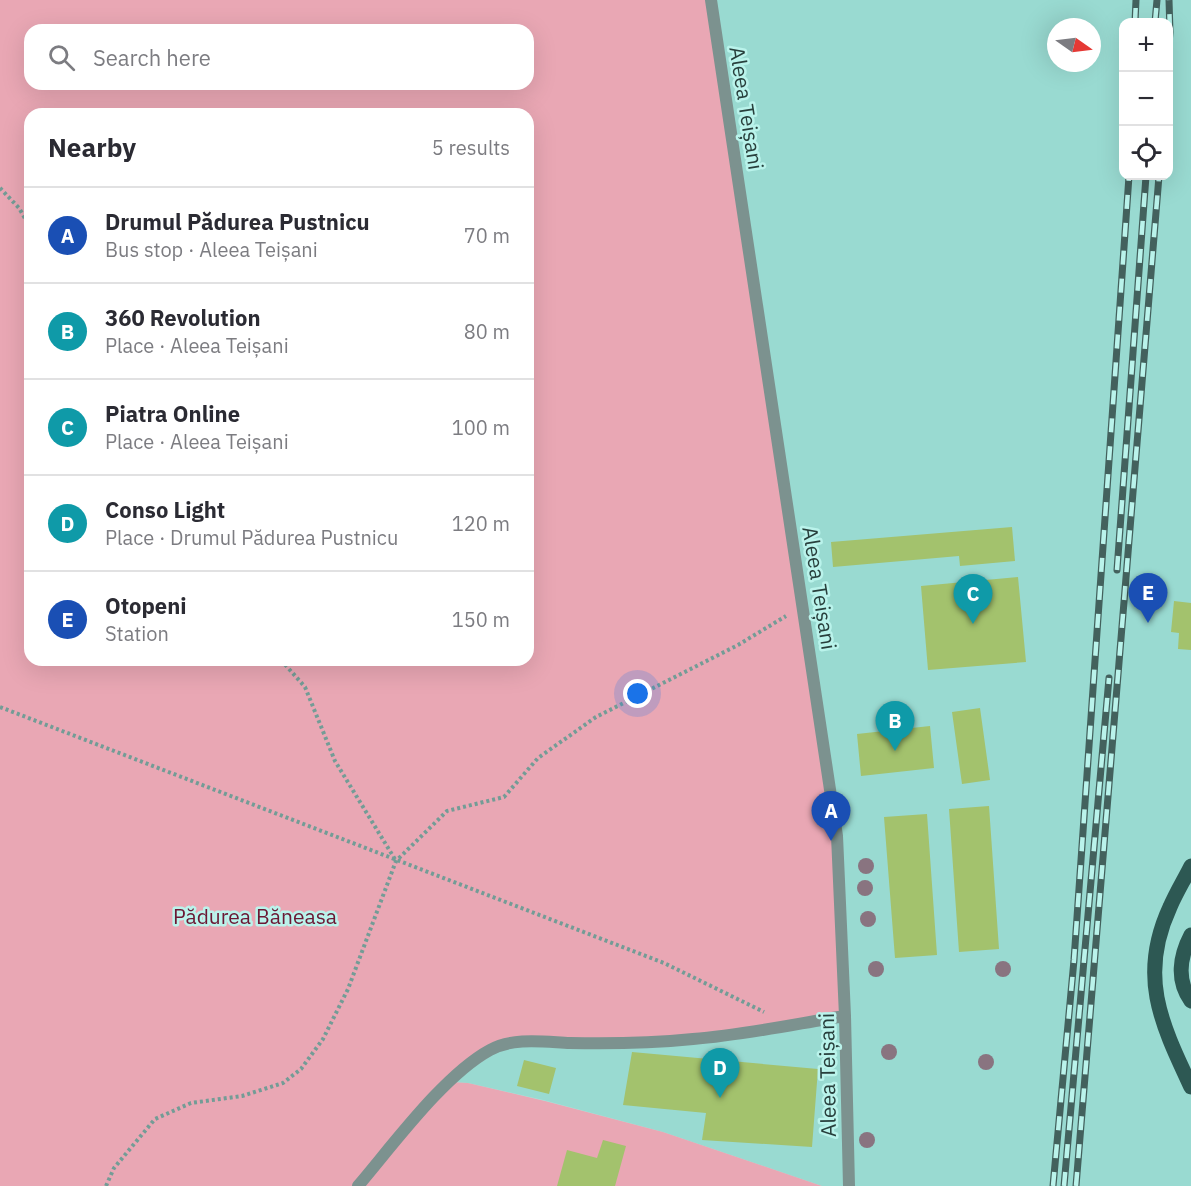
<!DOCTYPE html>
<meta charset="utf-8">
<style>
:root{--surface:#fff;--page:#f7f7f7;--text:#2b2b33;--muted:#7c7c81;--line:#e1e1e2;--accent:#b45309}
body{margin:0;font-family:"IBM Plex Sans",sans-serif;background:var(--page);color:var(--text)}
.controls{position:absolute;right:18px;top:18px;display:grid;overflow:hidden;border-radius:12px;box-shadow:0 6px 24px #0002}
.controls button{width:54px;height:54px;display:grid;place-items:center;padding:0;border:0;border-bottom:2px solid var(--line);background:var(--surface);color:var(--text);font:30px sans-serif}
.compass{position:absolute;left:1047px;top:18px;width:54px;height:54px;border-radius:50%;background:var(--surface);box-shadow:0 6px 24px #0002;rotate:104deg}
.you{position:absolute;left:638px;top:694px;width:21px;height:21px;margin:-15px;border:4px solid #fff;border-radius:50%;background:#1a73e8;box-shadow:0 0 0 9px #1a73e833}
.badge{display:grid;place-items:center;width:39px;height:39px;border-radius:50%;background:var(--accent);color:#fff;font-size:20px;font-weight:700}
.pin{position:absolute;translate:-50% -50px;filter:drop-shadow(0 2px 3px #0008)}
.pin::after{content:'';position:absolute;top:32px;width:21px;height:18px;background:inherit;clip-path:polygon(0 0,100% 0,50% 100%)}
.list{margin:0;padding:0;list-style:none}
h2{display:flex;justify-content:space-between;align-items:center;height:78px;margin:0;padding:0 24px;font-size:26px}
h2 small{font-size:20px;font-weight:400;color:var(--muted)}
.list li{display:grid;grid-template-columns:39px 1fr auto;gap:18px;align-items:center;box-sizing:border-box;height:96px;padding:0 24px;border-top:2px solid var(--line)}
.list b{display:block;font-size:22px;white-space:nowrap}
.list p{margin:0;font-size:20px;white-space:nowrap;color:var(--muted)}
.list em{font-size:20px;font-style:normal;color:var(--muted)}
.icon{flex:none;width:33px;height:33px;fill:none;stroke:currentColor;stroke-width:2;stroke-linecap:round;stroke-linejoin:round}
.map{position:relative;flex:none;width:1191px;height:1186px;overflow:hidden}
.search{position:absolute;background:var(--surface);box-shadow:0 6px 24px #0002;left:24px;top:24px;width:510px;height:66px;display:flex;align-items:center;gap:15px;box-sizing:border-box;padding:0 21px;border-radius:18px;color:var(--muted);font-size:22px}
.panel{position:absolute;background:var(--surface);box-shadow:0 6px 24px #0002;left:24px;top:108px;width:510px;height:558px;border-radius:18px}
.map>svg:first-child{display:block}
</style>
<div class="map">
<svg width="1191" height="1186" viewBox="0 0 1191 1186">
<rect width="100%" height="100%" fill="#ade5dd"/>
<path fill="#99dad1" fill-rule="evenodd" d="M711,0H1191V1186H822L663,1132L543,1100L468,1083L450,1082ZM1124,22H1168V176H1124ZM1056,27H1092V63H1056Z"/>
<path fill="#e9a7b4" fill-rule="evenodd" d="M0,0H711L837,836L845,1016L695,1039L510,1043L451,1082L468,1083L545,1101L663,1132L822,1186H0ZM30,30H528V84H30ZM30,114H528V660H30Z"/>
<path fill="#a3c26d" d="M1012,527L1015,561L960,566L959,556L833,567L831,542Z
M1018,577L1026,662L928,670L921,586Z
M1174,601L1191,603V650L1178,649L1179,633L1171,632Z
M980,708L990,780L962,784L952,712Z
M930,726L934,768L861,776L857,734Z
M989,806L999,949L959,952L949,809Z
M927,814L937,955L895,958L884,817Z
M632,1052L818,1069L812,1147L702,1140L706,1113L623,1105Z
M524,1060L556,1068L549,1094L517,1086Z
M603,1140L626,1146L615,1186H557L567,1150L597,1158Z"/>
<g fill="none" stroke-linecap="round" stroke-linejoin="round">
<path stroke="#739c96" stroke-width="4" stroke-dasharray="3 3" stroke-linecap="butt" d="M0,188L19,208L30,227
M281,660L305,687L335,761L396,861
M0,707L664,963L764,1012
M106,1186L114,1168L155,1119L191,1103L242,1096L283,1083L301,1069L323,1039L348,989L396,861L447,811L504,797L538,758L596,717L738,645L786,616"/>
<path stroke="#7c928f" stroke-width="12" d="M711,0L837,836L845,1016L849,1186
M358,1186C393,1145 444,1075 490,1050C513,1037 545,1042 570,1043C611,1044 652,1043 693,1039C744,1035 795,1024 845,1016"/>
<path stroke="#2d5853" stroke-width="15" d="M1191,866C1184,880 1176,893 1170,907C1138,976 1161,1023 1191,1087
M1191,935C1180,956 1176,980 1191,1001"/>
<g stroke="#43615d" stroke-width="7">
<path id="rail" d="M1135,22L1136,0
M1155,22L1157,0
M1168,56L1170,32L1169,0
M1117,570L1146,176
M1053,1186L1074,960L1129,176
M1064,1186L1109,678
M1076,1186L1159,176"/>
</g>
<use href="#rail" stroke="#baf3eb" stroke-width="4.5" stroke-dasharray="14" stroke-linecap="butt"/>
</g>
<g fill="#897480">
<circle cx="866" cy="866" r="8"/>
<circle cx="865" cy="888" r="8"/>
<circle cx="868" cy="919" r="8"/>
<circle cx="876" cy="969" r="8"/>
<circle cx="1003" cy="969" r="8"/>
<circle cx="889" cy="1052" r="8"/>
<circle cx="986" cy="1062" r="8"/>
<circle cx="867" cy="1140" r="8"/>
</g>
<g text-anchor="middle" dominant-baseline="central" stroke-width="5" stroke-linejoin="round" paint-order="stroke">
<g font-size="21" fill="#283f3c" stroke="#baf3eb">
<text transform="translate(747 108) rotate(81)">Aleea Teișani</text>
<text transform="translate(820 588) rotate(81)">Aleea Teișani</text>
<text transform="translate(827 1075) rotate(-91)">Aleea Teișani</text>
</g>
<g font-size="21" fill="#6b1733" stroke="#baf3eb">
<text x="255" y="916">Pădurea Băneasa</text>
</g>
</g>
</svg>
<div class="controls">
<button>+</button>
<button>−</button>
<button><svg class="icon" aria-label="locate" viewBox="0 0 24 24"><circle cx="12" cy="12" r="6"/><path d="M12 2v4M12 18v4M2 12h4M18 12h4"/></svg></button>
</div>
<svg class="compass" viewBox="-18 -18 36 36"><path d="M0-13l5 13h-10z" fill="#e53935"/><path d="M0 13l5-13h-10z" fill="#7c7c81"/></svg>
<div class="you"></div>
<div class="pin badge" style="left:831px;top:841px;background:#1a4fb4">A</div>
<div class="pin badge" style="left:895px;top:751px;background:#0f9aa8">B</div>
<div class="pin badge" style="left:973px;top:624px;background:#0f9aa8">C</div>
<div class="pin badge" style="left:720px;top:1098px;background:#0f9aa8">D</div>
<div class="pin badge" style="left:1148px;top:623px;background:#1a4fb4">E</div>
<div class="search"><svg class="icon" aria-label="search" viewBox="0 0 24 24"><circle cx="10" cy="10" r="6"/><path d="M15 15l6 6"/></svg>Search here</div>
<section class="panel">
<h2>Nearby<small>5 results</small></h2>
<ul class="list">
<li><span class="badge" style="background:#1a4fb4">A</span><div><b>Drumul Pădurea Pustnicu</b><p>Bus stop · Aleea Teișani</p></div><em>70 m</em></li>
<li><span class="badge" style="background:#0f9aa8">B</span><div><b>360 Revolution</b><p>Place · Aleea Teișani</p></div><em>80 m</em></li>
<li><span class="badge" style="background:#0f9aa8">C</span><div><b>Piatra Online</b><p>Place · Aleea Teișani</p></div><em>100 m</em></li>
<li><span class="badge" style="background:#0f9aa8">D</span><div><b>Conso Light</b><p>Place · Drumul Pădurea Pustnicu</p></div><em>120 m</em></li>
<li><span class="badge" style="background:#1a4fb4">E</span><div><b>Otopeni</b><p>Station</p></div><em>150 m</em></li>
</ul>
</section>
</div>
